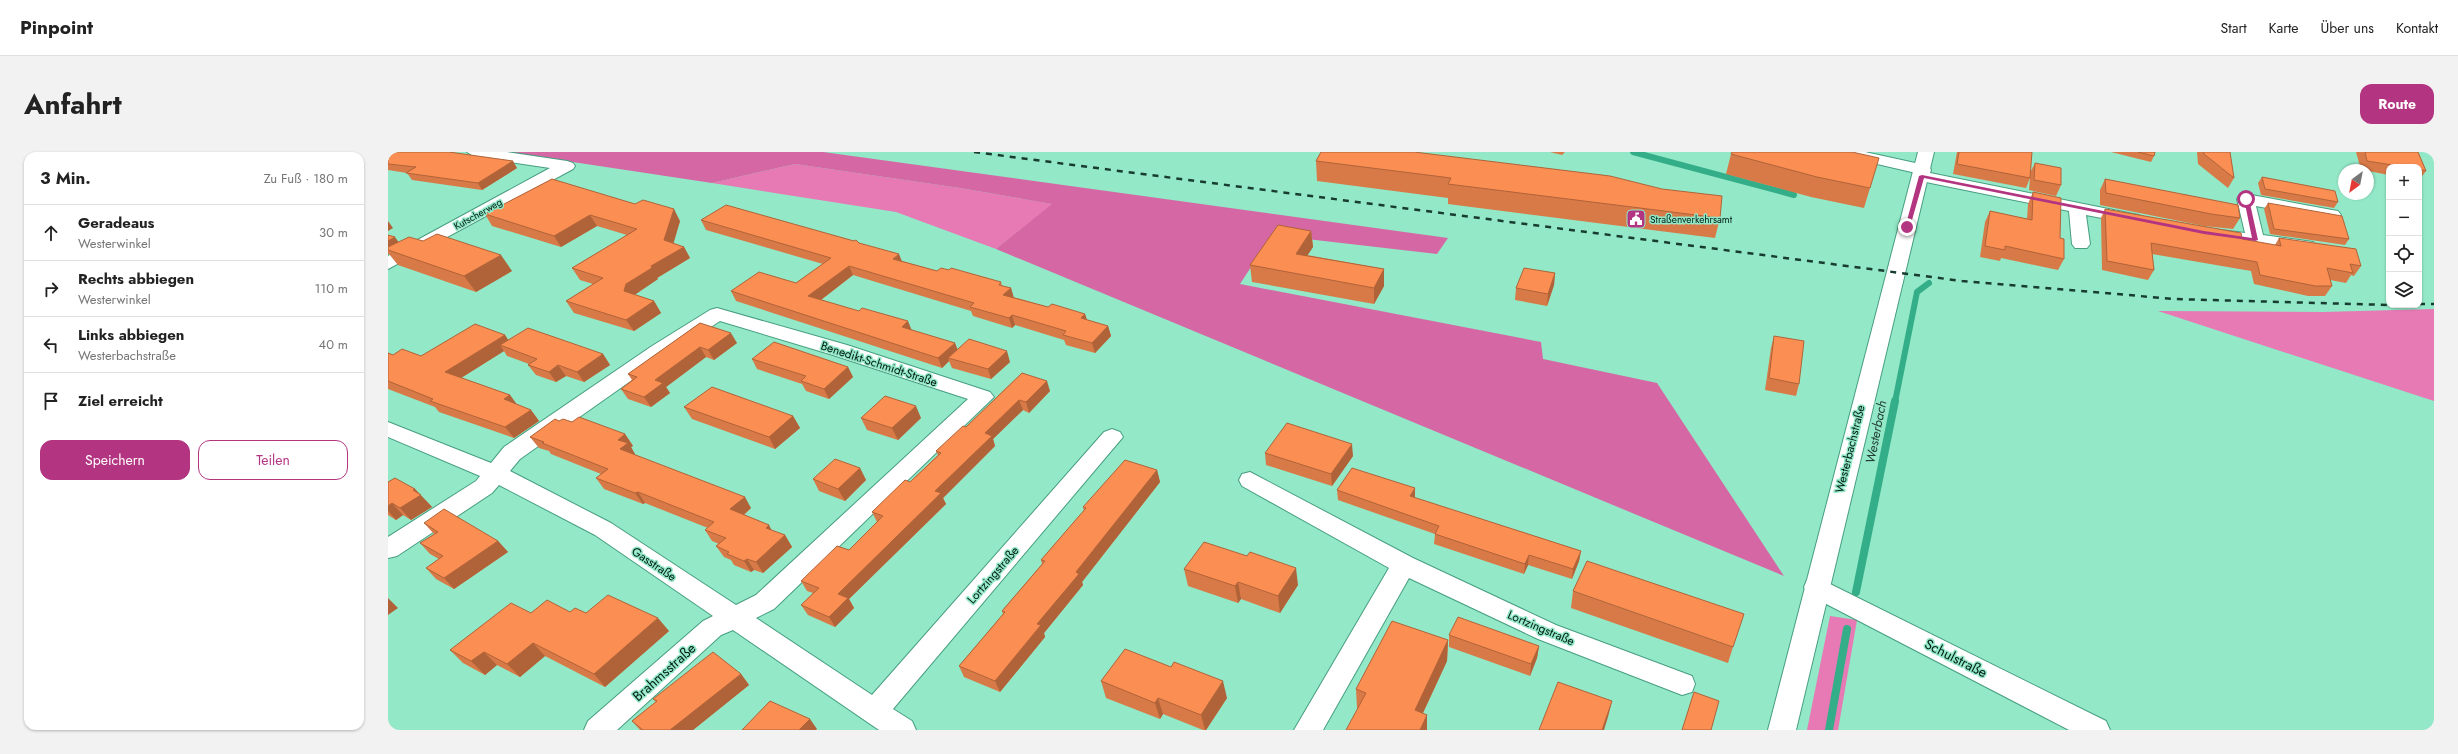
<!DOCTYPE html>
<html lang="de">
<meta charset="utf-8">
<style>
:root{--surface:#fff;--page:#f2f2f2;--text:#222;--muted:#767676;--line:#e0e0e0;--accent:#b33481}
body{margin:0;font-family:Jost,sans-serif;background:var(--page);color:var(--text)}
.controls{position:absolute;right:12px;top:12px;display:grid;overflow:hidden;border-radius:8px;box-shadow:0 1px 3px #0004}
.controls button{width:36px;height:36px;display:grid;place-items:center;padding:0;border:0;border-bottom:1px solid var(--line);background:var(--surface);color:var(--text);font:20px sans-serif}
.compass{position:absolute;left:1950px;top:12px;width:36px;height:36px;border-radius:50%;background:var(--surface);box-shadow:0 1px 3px #0004;rotate:212deg}
.stop{position:absolute;width:12px;height:12px;margin:-9px;border:3px solid #b33481;border-radius:50%;background:#fff}
.stop.end{background:#b33481;border-color:#fff;box-shadow:0 1px 4px #0008}
.list{margin:0;padding:0;list-style:none}
h2{display:flex;justify-content:space-between;align-items:center;height:52px;margin:0;padding:0 16px;font-size:17px}
h2 small{font-size:13px;font-weight:400;color:var(--muted)}
.list li{display:grid;grid-template-columns:26px 1fr auto;gap:12px;align-items:center;box-sizing:border-box;height:56px;padding:0 16px;border-top:1px solid var(--line)}
.list b{display:block;font-size:15px;white-space:nowrap}
.list p{margin:0;font-size:13px;white-space:nowrap;color:var(--muted)}
.list em{font-size:13px;font-style:normal;color:var(--muted)}
.actions{display:flex;gap:8px;padding:12px 16px}
.actions a{flex:1;padding:9px 0;border:1px solid var(--accent);border-radius:12px;text-align:center;font-size:14px;color:var(--accent)}
.actions .main{background:var(--accent);color:#fff}
.icon{flex:none;width:22px;height:22px;fill:none;stroke:currentColor;stroke-width:2;stroke-linecap:round;stroke-linejoin:round}
.map{position:relative;flex:none;width:2046px;height:578px;overflow:hidden;border-radius:12px}
header{display:flex;align-items:center;gap:24px;box-sizing:border-box;height:56px;padding:0 20px;background:var(--surface);border-bottom:1px solid var(--line)}
header strong{font-size:19px}
nav{display:flex;gap:22px;margin-inline-start:auto;font-size:14px}
.intro{display:flex;align-items:center;justify-content:space-between;box-sizing:border-box;height:96px;padding:0 24px}
h1{margin:0;font-size:28px}
.button{padding:10px 18px;border-radius:12px;background:var(--accent);color:#fff;font-size:14px;font-weight:700}
main{display:flex;gap:24px;padding:0 24px}
aside{flex:1;background:var(--surface);border-radius:12px;box-shadow:0 1px 3px #0004}
.map>svg:first-child{display:block}
</style>
<header>
<strong>Pinpoint</strong>
<nav><a>Start</a><a>Karte</a><a>Über uns</a><a>Kontakt</a></nav>
</header>
<div class="intro"><h1>Anfahrt</h1><a class="button">Route</a></div>
<main>
<aside>
<h2>3 Min.<small>Zu Fuß · 180 m</small></h2>
<ul class="list">
<li><svg class="icon" aria-label="ahead" viewBox="0 0 24 24"><path d="M12 20V5M6 11l6-6 6 6"/></svg><div><b>Geradeaus</b><p>Westerwinkel</p></div><em>30 m</em></li>
<li><svg class="icon" aria-label="right" viewBox="0 0 24 24"><path d="M7 20v-9h11M14 6l5 5-5 5"/></svg><div><b>Rechts abbiegen</b><p>Westerwinkel</p></div><em>110 m</em></li>
<li><svg class="icon" aria-label="left" viewBox="0 0 24 24"><path d="M17 20v-9H6M10 6l-5 5 5 5"/></svg><div><b>Links abbiegen</b><p>Westerbachstraße</p></div><em>40 m</em></li>
<li><svg class="icon" aria-label="arrive" viewBox="0 0 24 24"><path d="M6 21V4h12l-3 4 3 4H6"/></svg><div><b>Ziel erreicht</b></div></li>
</ul>
<div class="actions"><a class="main">Speichern</a><a>Teilen</a></div>
</aside>
<div class="map">
<svg width="2046" height="578" viewBox="0 0 2046 578">
<rect width="100%" height="100%" fill="#92e8c7"/>
<path fill="#e779b5" d="M407,12L572,36L665,52L608,97L508,60L324,31Z
M2046,157V249L1770,159L1935,160Z
M1442,464L1469,468L1450,578H1419Z"/>
<path fill="#d568a4" d="M119,0H435L1060,86L1049,102L884,83L852,132L1153,190L1155,207L1269,231L1396,424L608,97L664,52L572,36L407,12L324,31Z"/>
<g fill="none" stroke-linecap="round" stroke-linejoin="round">
<path stroke="#33ae88" stroke-width="6" d="M1245,0L1406,43
M1507,250L1529,140L1541,131"/>
<path stroke="#33ae88" stroke-width="8" d="M1468,440L1507,249
M1441,578L1459,477"/>
<g stroke="#479e80" stroke-width="2">
<path id="minor" d="M79,0H119L179,9L185,11L187,14L185,17L0,117V104L162,16L87,5Z
M1448,0H1477L1541,14L1543,18L1542,21L1745,62L1751,63L1754,67L1751,71L1745,72L1698,63L1702,92L1699,96H1687L1684,92L1681,59L1528,28L1526,24L1528,21L1450,3Z
M1858,42L1944,58L1950,59L1953,63L1950,67L1944,68L1868,54L1875,83L1925,90L1928,94L1925,98L1919,99L1818,86L1815,82L1818,78L1824,77L1857,81L1849,47L1852,43Z
M329,156L459,193L602,240L606,245L386,457L368,466L484,543L716,280L724,277L732,280L735,285L505,557L524,569L528,578H491L345,478L333,483L229,578H196L200,569L315,469L325,464L207,383L111,333L104,341L9,404L0,406V385L88,329L92,324L0,285V270L103,311L116,295L264,194L322,158ZM332,169L445,203L580,247L368,443L348,453L223,371L122,319L132,307L278,204Z
M862,320L1025,406L1168,473L1304,524L1307,532L1304,540L1294,543L1150,487L1021,426L935,578H906L1001,416L854,334L851,328L854,322Z
M1428,425L1718,569L1722,578H1681L1419,442L1416,435L1419,428Z"/>
</g>
<g stroke="#479e80" stroke-width="2">
<path id="secondary" d="M1530,0H1546L1408,578H1380Z"/>
</g>
<use href="#minor" fill="#fff" fill-rule="evenodd"/>
<use href="#secondary" fill="#fff" fill-rule="evenodd"/>
<path stroke="#183d30" stroke-width="2.5" stroke-dasharray="6 6" stroke-linecap="butt" d="M586,0L1574,129L1787,147L2001,153
M2031,152H2046"/>
</g>
<path fill="#d87a47" d="M0,0L129,16L94,38L24,28L19,21L0,18Z
M933,0L1332,66L1327,86L1060,52V46L929,29L928,9Z
M1162,0H1177L1174,3Z
M1569,0H1644L1642,21L1647,11L1673,33L1668,44L1641,38L1642,26L1638,36L1565,22Z
M1723,0H1767L1766,4L1763,10Z
M1809,0H1842L1846,26L1840,36L1810,12Z
M1968,0H2030L2038,19L2031,28V15H2001V23L1980,19V18H1973Z
M1343,2L1482,36L1476,56L1423,45L1338,22Z
M1874,25L1950,50L1946,56L1873,43L1870,31Z
M164,27L292,69L285,91L296,95L302,106L269,126L270,127L246,143L266,149L273,161L246,179L186,161L178,149L205,132L192,128L184,116L239,83L209,74L173,95L104,74L97,62Z
M1717,27L1852,66L1845,77L1816,74L1712,53V38Z
M1645,40L1672,86L1676,107L1670,118L1613,106L1612,109L1592,105L1597,70L1602,59L1639,67L1640,52Z
M1880,51L1961,87L1957,93L1882,82L1876,57Z
M1717,57L1854,87L1887,93L1891,86L1973,114L1966,124L1963,123L1958,131L1942,128L1944,134L1937,144H1920L1866,132L1863,119L1764,102L1766,118L1760,128L1714,118L1713,66Z
M313,68L471,91L514,109L549,119L613,130L614,134L623,136L625,145L660,155L697,162L699,168L720,174L723,184L707,201L678,193L676,188L627,173L624,176L585,164L583,159L465,123L433,148L523,178L567,191L569,198L622,210L603,227L564,216L561,209L554,216L348,149L343,139L408,131L435,112L318,78Z
M923,79L925,95L919,103L996,117V134L986,152L864,130L862,113Z
M0,83L11,90L124,119L88,140L10,113L1,102H0Z
M1167,121L1166,133L1159,154L1127,148L1128,136Z
M312,171L349,191L326,208L318,205L278,235L282,241L263,255L240,247L233,237L244,228L240,222Z
M117,183L120,188L215,202L222,213L196,230L178,224L168,230L148,223L140,213L141,212L119,204L116,199L73,226L122,243L129,253L143,258L151,269L126,286L51,260L47,255L0,237V201L5,203L33,204Z
M1386,184L1411,232L1408,244L1377,238L1383,196Z
M364,207L460,215L465,225L441,247L418,239L414,232L369,217Z
M634,221L662,239L641,261L635,258L605,287L607,294L555,346L558,352L461,447L466,456L447,475L420,463L413,453L425,441L419,439L413,429L461,398L489,370L484,360L522,330L550,303L548,299L578,275Z
M296,255L405,264L412,276L387,297L304,267Z
M473,266H533L510,288L479,278Z
M171,269L184,270L237,282L245,294L243,295L247,303L363,356L356,363L381,373L383,378L397,383L404,395L375,421L366,418L363,420L346,413L343,408L336,405L328,394L331,392L324,389L317,378L320,376L257,351L255,352L216,337L208,326L213,322L163,302L161,299L151,296L142,285Z
M877,301L965,304L944,334L878,313Z
M472,316L478,328L457,349L431,339L425,327Z
M769,318L772,330L694,430L695,433L656,481L657,485L612,540L576,525L571,514L615,462L614,459L654,412L653,408L696,359L695,355Z
M0,330L27,337L44,355L23,368L15,363L8,368L0,363Z
M949,338L1027,346L1193,399L1191,409L1184,427L1140,413L1136,422L1046,392L1047,382L950,348Z
M36,371L110,389L120,400L66,437L48,427L38,416L51,407L42,402L32,391L46,382Z
M796,417L910,433L892,461L853,447L850,451L800,434Z
M1185,439L1345,495L1340,511L1183,456Z
M182,460L198,461L281,479L217,535L157,504L132,525L109,513L97,523L75,511L62,498L143,461Z
M1061,483L1151,494L1149,506L1142,524L1061,495Z
M1060,488L1059,509L1035,561L969,556L968,537Z
M353,522L361,533L305,578H252L244,569L268,550L265,547Z
M713,529L839,546L818,578H815L775,562L772,567L718,546Z"/>
<path fill="#b06339" d="M125,9L129,16L94,38L90,31Z
M286,57L292,69L283,100L276,88Z
M202,63L209,74L173,95L166,84Z
M0,69L5,76L0,79Z
M923,79L925,95L910,118L908,102Z
M7,85L14,95L0,98V89Z
M296,95L302,106L269,126L270,127L245,144L236,139L238,132L263,114Z
M511,102L515,112L505,107Z
M113,103L124,119L88,140L76,124Z
M461,114L465,123L425,154L420,144Z
M996,117V134L986,152V136Z
M1167,121L1166,133L1159,154L1160,142Z
M623,136L626,146L615,143Z
M266,149L273,161L246,179L238,168Z
M697,162L700,171L693,166Z
M624,163L627,173L624,176L621,166Z
M520,169L524,179L514,175Z
M720,174L723,184L707,201L704,191Z
M343,181L349,191L326,208L320,198Z
M117,183L124,194L112,193L116,199L65,231L57,220Z
M567,191L571,201L560,206L561,209L554,216L550,206Z
M312,195L318,205L278,235L282,241L263,255L256,245L267,228Z
M619,199L622,210L603,227L600,217Z
M215,202L222,213L196,230L189,220Z
M170,213L178,224L168,230L161,220Z
M460,215L465,225L441,247L436,237Z
M659,229L662,239L641,261L638,250Z
M122,243L130,254L116,247Z
M631,248L635,258L605,287L607,294L555,346L558,352L461,447L466,456L447,475L441,465L450,442L597,281Z
M528,254L533,266L510,288L504,276Z
M143,258L151,269L126,286L117,275Z
M405,264L412,276L387,297L381,285Z
M237,282L245,294L243,295L247,302L240,308L232,297L230,288Z
M964,292L965,304L944,334L943,322Z
M472,316L478,328L457,349L450,337Z
M769,318L772,330L694,430L695,433L656,481L657,485L612,540L607,529L688,420Z
M1027,336V347L1022,344Z
M27,337L44,355L23,368L12,356L25,338Z
M250,340L257,351L255,352L247,341Z
M357,345L363,356L349,368L342,357Z
M4,351L15,363L8,368L0,359V354Z
M381,373L387,385L378,376Z
M397,383L404,395L375,421L368,410Z
M110,389L120,400L66,437L56,426Z
M1193,399L1191,409L1184,427L1185,417Z
M1141,403L1140,413L1136,422L1137,412Z
M359,407L366,418L363,420L356,409Z
M908,416L910,433L892,461L890,444Z
M850,430L853,447L850,451L847,434Z
M0,446L10,456L0,463Z
M270,466L281,479L217,535L206,522Z
M1060,488L1059,509L1027,578V558Z
M145,491L157,504L132,525L119,512Z
M1151,494L1149,506L1142,524L1143,512Z
M96,500L109,513L97,523L83,509Z
M353,522L361,533L305,578H282Z
M835,529L839,546L818,578H817L813,563Z
M770,546L775,562L772,567L767,551Z
M1224,549L1220,565L1216,578H1214Z
M1039,563V578H1032Z
M422,567L429,577L428,578H411Z"/>
<path fill="#fb8e52" stroke="#b06339" d="M0,0H61L125,9L90,31L18,21L28,15L0,12Z
M933,0H1026L1222,24L1274,37L1334,44L1332,66L1060,32L1063,26L928,9Z
M1344,0H1464L1491,6L1482,36L1429,25L1343,2Z
M1571,0H1644L1642,26L1569,12Z
M1750,0H1767L1766,4Z
M1815,0H1842L1846,26L1816,2Z
M1977,0H2030L2038,19L2031,17V15H2017L1979,9Z
M1647,11L1673,16V33L1646,28Z
M1874,25L1947,39L1950,50L1877,37Z
M164,27L247,52L255,48L286,57L276,88L296,95L263,114L264,116L238,132L236,139L266,149L238,168L178,149L215,126L184,116L249,77L202,63L166,84L97,62Z
M1717,27L1850,53L1852,66L1823,62L1718,41Z
M1645,40L1673,46L1672,86L1676,87V107L1617,94V98L1597,94L1602,59L1644,68Z
M1880,51L1954,64L1961,87L1886,77Z
M338,53L466,89L468,88L471,91L511,102L505,107L549,119L553,116L561,118L563,116L613,130L611,133L623,136L615,143L660,155L664,152L697,162L693,166L720,174L704,191L675,183L678,179L624,163L621,166L582,155L586,151L461,114L420,144L471,159L474,156L520,169L514,175L567,191L550,206L343,139L371,120L408,131L443,106L313,68Z
M1717,57L1853,81L1854,87L1893,94L1891,86L1968,97L1973,114L1962,112L1965,121L1939,116L1944,134H1927L1872,123L1869,110L1763,91L1766,118L1719,109Z
M890,73L923,79L908,102L996,117L986,136L862,113Z
M49,82L113,103L76,124L0,98V95L21,85L35,89Z
M0,83L7,85L0,89Z
M1136,116L1167,121L1160,142L1128,136Z
M312,171L343,181L320,198L312,195L267,228L275,231L256,245L233,237L249,225L240,222Z
M87,172L117,183L57,220L122,243L116,247L143,258L117,275L42,249L45,247L0,229V201L5,203L14,197L33,204Z
M140,176L215,202L189,220L170,213L161,220L140,213L149,207L112,193Z
M1386,184L1416,189L1411,232L1381,226Z
M581,187L619,199L600,217L560,206Z
M386,190L460,215L436,237L413,229L418,224L364,207Z
M634,221L659,229L638,250L631,248L597,281L604,284L547,339L553,341L450,442L460,446L441,465L413,453L431,436L413,429L449,394L461,398L495,364L484,360L517,328L522,330L553,301L548,299L575,274L578,275Z
M324,235L405,264L381,285L296,255Z
M497,244L528,254L504,276L473,266Z
M191,265L237,282L230,288L240,291L232,297L357,345L342,357L381,373L378,376L397,383L368,410L359,407L356,409L339,402L341,400L328,394L338,386L317,378L326,370L250,340L247,341L208,326L220,317L154,291L156,290L142,285L167,267L171,269L175,267L184,270Z
M899,271L964,292L943,322L877,301Z
M447,307L472,316L450,337L425,327Z
M737,308L769,318L688,420L691,422L649,472L653,473L607,529L571,514L617,460L614,459L657,409L653,408L698,356L695,355Z
M964,316L1027,336L1022,344L1193,399L1185,417L1141,403L1137,412L1047,382L1051,374L949,338Z
M7,326L27,337L25,338L33,343L12,356L4,351L0,354V330Z
M56,357L110,389L56,426L38,416L55,404L32,391L50,380L36,371Z
M816,390L859,404L862,400L908,416L890,444L850,430L847,434L796,417Z
M1199,409L1356,462L1345,495L1185,439Z
M220,443L270,466L206,522L145,491L119,512L96,500L83,509L62,498L123,451L143,461L159,448L182,460L187,456L198,461Z
M1070,465L1151,494L1143,512L1061,483Z
M1004,469L1060,488L1027,558L1039,563L1032,578H958L978,541L968,537Z
M737,497L783,515L786,510L835,529L813,563L770,546L767,551L713,529Z
M325,500L353,522L282,578H255L244,569L269,549L265,547Z
M1170,530L1224,549L1214,578H1151Z
M1306,540L1331,549L1323,578H1294Z
M382,549L422,567L411,578H354Z"/>
<path fill="#b33481" d="M1534,23L1816,79L1864,86L1856,47L1858,46L1861,47L1870,88L1867,89L1816,82L1536,26L1522,75L1517,76L1531,24Z"/>
<defs>
<g id="civic-square" transform="scale(1)"><rect x="-9" y="-9" width="18" height="18" rx="4" fill="#b33481" stroke="#92e8c7"/><path d="M-.6-6.5H3V-4.5H.6V-3L4-1V1h2V6H-6V1h2V-1L-.6-3ZM-1.2 2.5V6h2.4V2.5Z" fill="#fff"/></g>
</defs>
<g fill-rule="evenodd">
<use href="#civic-square" x="1248" y="67"/>
</g>
<g text-anchor="middle" dominant-baseline="central" stroke-width="3" stroke-linejoin="round" paint-order="stroke">
<g font-size="10" fill="#011c13" stroke="#92e8c7">
<text transform="translate(90 62) rotate(-29)">Kutscherweg</text>
</g>
<g font-size="10" fill="#011c13" stroke="#92e8c7" text-anchor="start">
<text x="1262" y="67">Straßenverkehrsamt</text>
</g>
<g font-size="12" fill="#011c13" stroke="#92e8c7">
<text transform="translate(491 212) rotate(18)">Benedikt-Schmidt-Straße</text>
<text transform="translate(1462 297) rotate(-76)">Westerbachstraße</text>
<text transform="translate(266 412) rotate(34)">Gasstraße</text>
<text transform="translate(605 423) rotate(-49)">Lortzingstraße</text>
<text transform="translate(1153 476) rotate(23)">Lortzingstraße</text>
</g>
<g font-size="13" font-style="italic" fill="#243e34" stroke="#92e8c7">
<text transform="translate(1488 280) rotate(-79)">Westerbach</text>
</g>
<g font-size="14" fill="#011c13" stroke="#92e8c7">
<text transform="translate(1568 506) rotate(27)">Schulstraße</text>
<text transform="translate(276 520) rotate(-42)">Brahmsstraße</text>
</g>
</g>
</svg>
<div class="controls">
<button>+</button>
<button>−</button>
<button><svg class="icon" aria-label="locate" viewBox="0 0 24 24"><circle cx="12" cy="12" r="6"/><path d="M12 2v4M12 18v4M2 12h4M18 12h4"/></svg></button>
<button><svg class="icon" aria-label="layers" viewBox="0 0 24 24"><path d="M12 4l9 5-9 5-9-5zM3 14l9 5 9-5"/></svg></button>
</div>
<svg class="compass" viewBox="-18 -18 36 36"><path d="M0-13l5 13h-10z" fill="#e53935"/><path d="M0 13l5-13h-10z" fill="#767676"/></svg>
<div class="stop" style="left:1858px;top:47px"></div>
<div class="stop end" style="left:1519px;top:75px"></div>
</div>
</main>
